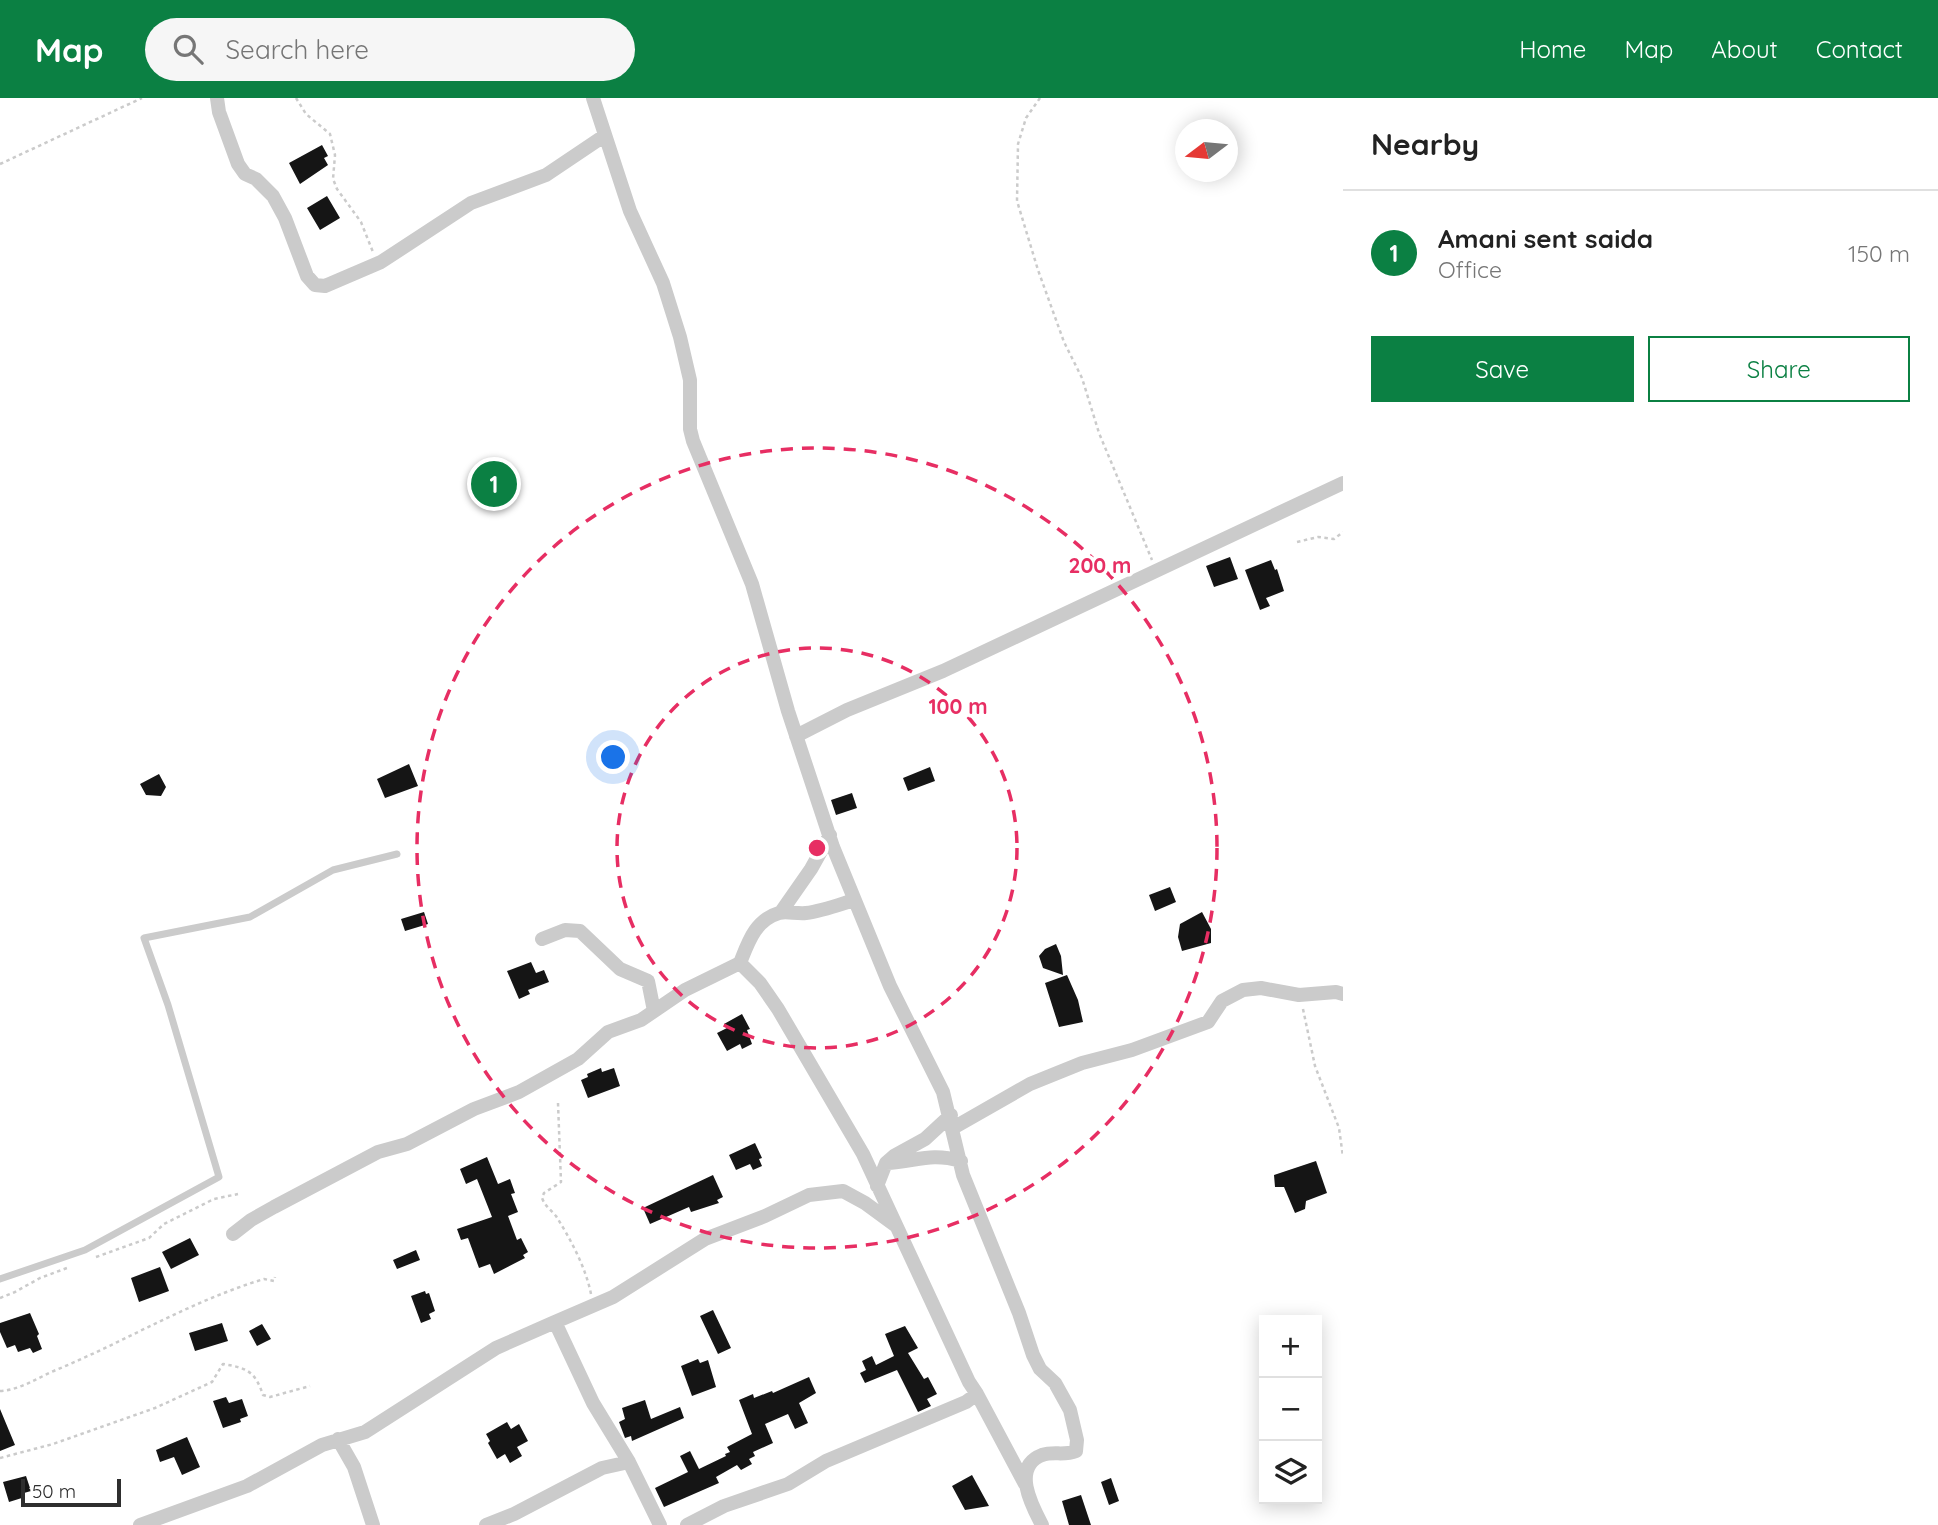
<!DOCTYPE html>
<meta charset="utf-8">
<style>
:root{--surface:#fff;--page:#f6f6f6;--text:#222;--muted:#767676;--line:#e0e0e0;--accent:#0b8043}
body{margin:0;font-family:Quicksand,sans-serif;background:var(--page);color:var(--text)}
.controls{position:absolute;right:21px;bottom:21px;display:grid;overflow:hidden;border-radius:0px;box-shadow:0 4px 18px #0003}
.controls button{width:63px;height:63px;display:grid;place-items:center;padding:0;border:0;border-bottom:2px solid var(--line);background:var(--surface);color:var(--text);font:35px sans-serif}
.compass{position:absolute;left:1175px;top:21px;width:63px;height:63px;border-radius:50%;background:var(--surface);box-shadow:0 4px 18px #0003;rotate:254deg}
.scale{position:absolute;left:21px;bottom:18px;width:100px;box-sizing:border-box;padding-left:7px;border:4px solid #2e2e2e;border-top:0;font-size:19px;line-height:24px;white-space:nowrap;color:#2e2e2e;-webkit-text-stroke:5px #fff;paint-order:stroke}
.you{position:absolute;left:614px;top:660px;width:24px;height:24px;margin:-18px;border:5px solid #fff;border-radius:50%;background:#1a73e8;box-shadow:0 0 0 10px #1a73e833}
.badge{display:grid;place-items:center;width:46px;height:46px;border-radius:50%;background:var(--accent);color:#fff;font-size:23px;font-weight:700}
.pin{position:absolute;translate:-50% -50%;border:4px solid #fff;box-shadow:0 2px 7px #0006}
.list{margin:0;padding:0;list-style:none}
h2{display:flex;justify-content:space-between;align-items:center;height:91px;margin:0;padding:0 28px;font-size:30px}
h2 small{font-size:23px;font-weight:400;color:var(--muted)}
.list li{display:grid;grid-template-columns:46px 1fr auto;gap:21px;align-items:center;box-sizing:border-box;height:126px;padding:0 28px;border-top:2px solid var(--line)}
.list b{display:block;font-size:26px;white-space:nowrap}
.list p{margin:0;font-size:23px;white-space:nowrap;color:var(--muted)}
.list em{font-size:23px;font-style:normal;color:var(--muted)}
.actions{display:flex;gap:14px;padding:21px 28px}
.actions a{flex:1;padding:16px 0;border:2px solid var(--accent);border-radius:0px;text-align:center;font-size:24px;color:var(--accent)}
.actions .main{background:var(--accent);color:#fff}
.icon{flex:none;width:38px;height:38px;fill:none;stroke:currentColor;stroke-width:2;stroke-linecap:round;stroke-linejoin:round}
.map{position:relative;flex:none;width:1343px;height:1427px;overflow:hidden}
header{display:flex;align-items:center;gap:42px;box-sizing:border-box;height:98px;padding:0 35px;background:var(--accent);color:#fff}
header strong{font-size:33px}
nav{display:flex;gap:38px;margin-inline-start:auto;font-size:24px}
.search{width:490px;height:63px;background:var(--page);display:flex;align-items:center;gap:18px;box-sizing:border-box;padding:0 24px;border-radius:38px;color:var(--muted);font-size:26px}
main{display:flex}
aside{flex:1;background:var(--surface)}
.map>svg:first-child{display:block}
</style>
<header>
<strong>Map</strong>
<div class="search"><svg class="icon" aria-label="search" viewBox="0 0 24 24"><circle cx="10" cy="10" r="6"/><path d="M15 15l6 6"/></svg>Search here</div>
<nav><a>Home</a><a>Map</a><a>About</a><a>Contact</a></nav>
</header>
<main>
<div class="map">
<svg width="1343" height="1427" viewBox="0 0 1343 1427">
<rect width="100%" height="100%" fill="#fff"/>
<path fill="#151515" d="M322,47L328,58L324,60L328,67L300,86L289,65Z
M327,98L340,120L320,132L307,110Z
M1230,459L1238,481L1214,489L1206,468Z
M1271,462L1275,472L1277,471L1284,493L1266,500L1270,508L1260,512L1245,472Z
M409,666L418,688L385,700L377,681Z
M930,669L935,683L908,693L903,680Z
M159,676L166,689L161,698L146,697L140,686Z
M852,695L857,710L836,717L831,702Z
M1170,789L1176,804L1155,813L1149,797Z
M424,814L428,826L405,833L401,821Z
M1202,814L1211,831V845L1182,853L1178,839L1180,826Z
M1056,846L1061,858L1063,877L1043,870L1039,858L1045,851Z
M531,864L536,875L544,872L549,884L528,892L530,896L519,901L507,873Z
M1067,877L1078,902L1083,924L1059,929L1045,885Z
M742,916L750,931L747,932L752,946L742,951L740,946L727,953L717,935L727,930L724,926Z
M601,970L602,974L614,970L620,988L588,1000L581,982L588,979L587,976Z
M755,1045L762,1060L759,1061L762,1068L753,1072L750,1066L736,1072L729,1057Z
M487,1059L498,1086L510,1081L515,1095L511,1096L518,1114L508,1118L517,1142L521,1140L528,1154L523,1157L525,1160L494,1176L490,1166L479,1170L468,1140L461,1142L457,1131L492,1119L477,1081L466,1086L460,1071Z
M1316,1063L1327,1095L1306,1103L1305,1111L1295,1115L1284,1089H1275L1274,1077Z
M713,1077L723,1099L717,1102L719,1105L691,1114L689,1109L650,1126L643,1110Z
M190,1140L199,1157L171,1171L162,1154Z
M416,1152L420,1162L397,1171L393,1162Z
M160,1169L169,1193L139,1204L131,1180Z
M425,1193L426,1196L429,1195L435,1213L429,1216L431,1221L421,1225L411,1198Z
M713,1212L731,1250L718,1256L700,1218Z
M30,1215L39,1236L37,1238L42,1251L33,1255L30,1250L18,1254L15,1247L7,1250L0,1234V1225Z
M222,1225L228,1243L195,1253L189,1235Z
M262,1226L271,1241L257,1248L249,1233Z
M905,1228L918,1250L908,1255L924,1281L928,1279L937,1296L927,1301L931,1308L918,1314L897,1272L865,1285L860,1275L866,1272L862,1263L872,1258L876,1267L894,1258L885,1236Z
M698,1261L700,1265L708,1262L716,1289L692,1298L681,1268Z
M809,1279L816,1295L799,1305L808,1325L795,1331L788,1316L765,1326L773,1345L753,1354L755,1358L749,1361L752,1366L741,1372L737,1367L716,1379L719,1385L664,1409L655,1390L688,1374L680,1358L690,1353L699,1371L726,1358L725,1356L730,1354L727,1349L752,1336L739,1302L753,1296L754,1300L772,1293L773,1295Z
M226,1299L229,1305L242,1301L248,1318L240,1321L241,1324L223,1330L213,1303Z
M645,1302L651,1321L680,1309L684,1320L632,1343L631,1338L625,1340L619,1324L625,1321L622,1310Z
M0,1311L15,1347L0,1353Z
M507,1324L511,1331L519,1326L528,1343L517,1349L522,1358L510,1365L505,1356L497,1361L488,1345L490,1343L486,1336Z
M187,1339L200,1369L182,1377L174,1359L160,1364L156,1352Z
M972,1377L989,1408L965,1412L952,1388Z
M26,1378L31,1393L24,1395L25,1399L9,1404L3,1384Z
M1111,1380L1119,1403L1109,1407L1101,1384Z
M1081,1397L1091,1427H1069L1062,1403Z"/>
<g fill="none" stroke-linecap="round" stroke-linejoin="round">
<path stroke="#cbcbcb" stroke-width="2.5" stroke-dasharray="3.5 3.5" stroke-linecap="butt" d="M296,0L306,16L330,36L335,57L333,81L337,91L361,124L373,154
M1040,0L1026,20L1018,46L1017,103L1038,172L1064,244L1082,280L1099,335L1152,462
M0,66L142,0
M1297,444L1318,439L1334,441L1343,434
M1303,911L1315,968L1339,1030L1343,1059
M558,1005L561,1084L544,1095L542,1100C545,1108 551,1112 556,1118C570,1140 586,1170 591,1196
M96,1159L149,1140L164,1126L214,1101L238,1096
M0,1200L15,1194L40,1180L67,1170
M0,1293C20,1292 37,1280 56,1272C126,1243 191,1203 264,1181L274,1183L275,1179
M0,1360L53,1346L155,1310L212,1284L223,1266C247,1270 255,1273 263,1297L270,1299L310,1288"/>
<path stroke="#cbcbcb" stroke-width="7" d="M0,1181L85,1152L219,1079L168,907L144,840L250,819L333,772L397,756"/>
<path stroke="#cbcbcb" stroke-width="14" d="M217,0L219,14L238,66L245,76L256,81L273,98L285,120L307,178L315,187L325,188L381,164L471,105L546,77L604,38
M593,0L630,113L663,185L680,239L690,282V331L693,343L752,486L788,613L833,749L890,888L943,994L963,1077L1019,1215L1033,1257L1040,1271L1055,1285L1070,1312L1077,1342L1076,1353C1064,1358 1054,1353 1042,1357C1011,1369 1032,1408 1042,1427
M796,638L847,612L943,573L1343,385
M854,802C838,807 822,813 806,815C797,816 786,813 779,815C755,822 748,845 740,865L760,885L778,911L863,1056L969,1284L977,1296L1025,1386
M781,814L811,771L830,737
M542,841L565,832L580,833L620,871L648,883L654,913
M953,1030L1030,986L1082,965L1132,952L1208,924L1222,903L1243,892L1261,890L1299,897L1336,894L1343,896
M886,1065C916,1064 929,1054 961,1063
M877,1088L886,1065L894,1058L925,1041L951,1017
M233,1136L251,1122L274,1109L378,1054L407,1046L474,1011L519,994L578,961L608,934L641,922L685,892L740,865
M338,1341L354,1369L373,1427
M140,1427L247,1388L322,1347L365,1334L496,1250L555,1224
M486,1427L514,1416L602,1370L629,1364
M660,1427L629,1364L593,1305L555,1224L613,1199L705,1141L765,1118L809,1097L843,1093L865,1105L895,1127
M687,1427L724,1408L788,1386L826,1363L966,1304L977,1296"/>
</g>
<g fill="none" stroke="#e72e63" stroke-width="3.5" stroke-dasharray="12 9">
<circle cx="817" cy="750" r="200"/>
<circle cx="817" cy="750" r="400"/>
</g>
<circle cx="817" cy="750" r="10" fill="#e72e63" stroke="#fff" stroke-width="3.5"/>
<g font-size="21" text-anchor="middle" font-weight="bold" fill="#e72e63" stroke="#fff" stroke-width="7" stroke-linejoin="round" paint-order="stroke">
<text x="1100" y="475">200 m</text>
<text x="958" y="616">100 m</text>
</g>
</svg>
<div class="controls">
<button>+</button>
<button>−</button>
<button><svg class="icon" aria-label="layers" viewBox="0 0 24 24"><path d="M12 4l9 5-9 5-9-5zM3 14l9 5 9-5"/></svg></button>
</div>
<svg class="compass" viewBox="-18 -18 36 36"><path d="M0-13l5 13h-10z" fill="#e53935"/><path d="M0 13l5-13h-10z" fill="#767676"/></svg>
<div class="scale">50 m</div>
<div class="you"></div>
<div class="pin badge" style="left:494px;top:386px">1</div>
</div>
<aside>
<h2>Nearby<small></small></h2>
<ul class="list">
<li><span class="badge">1</span><div><b>Amani sent saida</b><p>Office</p></div><em>150 m</em></li>
</ul>
<div class="actions"><a class="main">Save</a><a>Share</a></div>
</aside>
</main>
